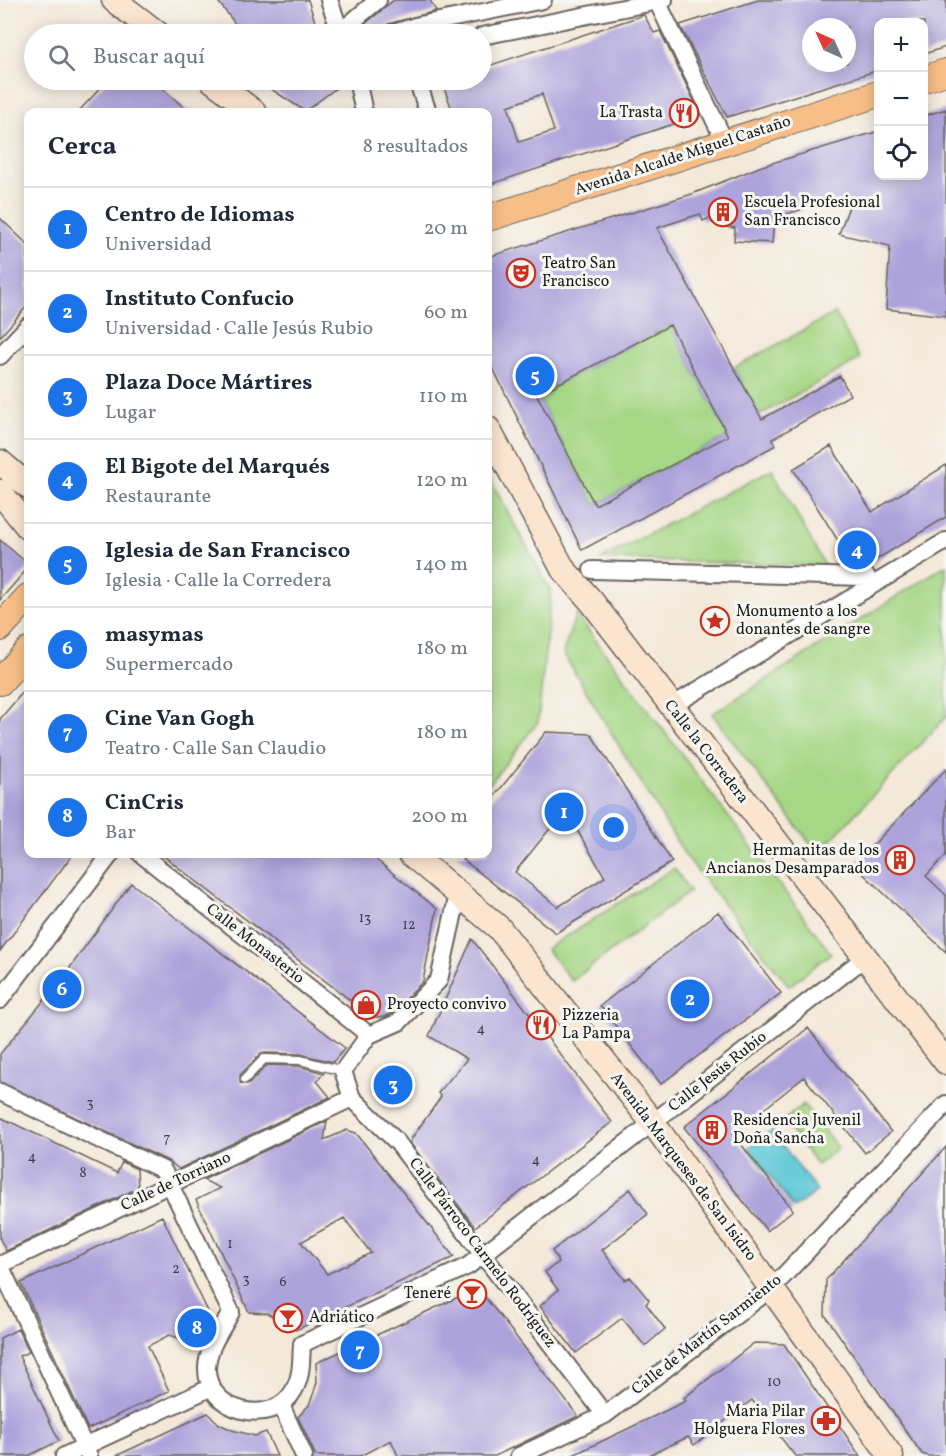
<!DOCTYPE html>
<html lang="es">
<meta charset="utf-8">
<style>
:root{--surface:#fff;--page:#f2f2f3;--text:#1f2937;--muted:#747a83;--line:#e0e1e3;--accent:#1a73e8}
body{margin:0;font-family:Vollkorn,serif;background:var(--page);color:var(--text)}
.controls{position:absolute;right:18px;top:18px;display:grid;overflow:hidden;border-radius:12px;box-shadow:0 3px 15px #0003}
.controls button{width:54px;height:54px;display:grid;place-items:center;padding:0;border:0;border-bottom:2px solid var(--line);background:var(--surface);color:var(--text);font:30px sans-serif}
.compass{position:absolute;left:802px;top:18px;width:54px;height:54px;border-radius:50%;background:var(--surface);box-shadow:0 3px 15px #0003;rotate:315deg}
.you{position:absolute;left:614px;top:828px;width:21px;height:21px;margin:-15px;border:4px solid #fff;border-radius:50%;background:#1a73e8;box-shadow:0 0 0 9px #1a73e833}
.badge{display:grid;place-items:center;width:39px;height:39px;border-radius:50%;background:var(--accent);color:#fff;font-size:20px;font-weight:700}
.pin{position:absolute;translate:-50% -50%;border:3px solid #fff;box-shadow:0 2px 6px #0006}
.list{margin:0;padding:0;list-style:none}
h2{display:flex;justify-content:space-between;align-items:center;height:78px;margin:0;padding:0 24px;font-size:26px}
h2 small{font-size:20px;font-weight:400;color:var(--muted)}
.list li{display:grid;grid-template-columns:39px 1fr auto;gap:18px;align-items:center;box-sizing:border-box;height:84px;padding:0 24px;border-top:2px solid var(--line)}
.list b{display:block;font-size:22px;white-space:nowrap}
.list p{margin:0;font-size:20px;white-space:nowrap;color:var(--muted)}
.list em{font-size:20px;font-style:normal;color:var(--muted)}
.icon{flex:none;width:33px;height:33px;fill:none;stroke:currentColor;stroke-width:2;stroke-linecap:round;stroke-linejoin:round}
.map{position:relative;flex:none;width:946px;height:1456px;overflow:hidden}
.search{position:absolute;background:var(--surface);box-shadow:0 3px 15px #0003;left:24px;top:24px;width:468px;height:66px;display:flex;align-items:center;gap:15px;box-sizing:border-box;padding:0 21px;border-radius:33px;color:var(--muted);font-size:22px}
.panel{position:absolute;background:var(--surface);box-shadow:0 3px 15px #0003;left:24px;top:108px;width:468px;height:750px;border-radius:12px}
.map>svg:first-child{display:block}
</style>
<div class="map">
<svg width="946" height="1456" viewBox="0 0 946 1456">
<rect width="100%" height="100%" fill="#f6f6f2"/>
<filter id="ink" filterUnits="userSpaceOnUse"><feTurbulence type="fractalNoise" baseFrequency=".0167" numOctaves="2"/><feDisplacementMap in="SourceGraphic" scale="12" xChannelSelector="R" yChannelSelector="G"/><feConvolveMatrix kernelMatrix="1 2 1 2 8 2 1 2 1" color-interpolation-filters="sRGB"/></filter>
<filter id="wash" filterUnits="userSpaceOnUse"><feTurbulence type="fractalNoise" baseFrequency=".008" numOctaves="4" result="noise"/><feDisplacementMap in="SourceGraphic" scale="24" xChannelSelector="R" yChannelSelector="G"/><feGaussianBlur stdDeviation="1.35" result="paint"/><feColorMatrix in="noise" values="0 0 0 0 0 0 0 0 0 0 0 0 0 0 0 0 0 1.4 0 .05"/><feComposite in="paint" operator="in"/></filter>
<g filter="url(#wash)">
<rect width="100%" height="100%" fill="#f4e9d9"/>
<path fill="#a6d785" stroke="#617a50" stroke-width="1.5" d="M835,313L860,359L760,415L734,368Z
M670,325L728,436L595,505L537,395Z
M772,469L825,566L601,559Z
M488,475L551,592L538,722L488,786Z
M946,565V717L818,854L712,714Z
M576,614L831,953L789,986L685,855L563,653Z
M674,868L690,891L572,981L546,949Z
M803,1104L838,1148L817,1165L783,1121Z"/>
<path fill="#5dc8d6" stroke="#3c7279" stroke-width="1.5" d="M772,1131L817,1191L794,1208L748,1148Z"/>
<g id="blocks">
<path fill="#ada3db" fill-rule="evenodd" d="M217,0H308L319,34H243Z
M394,0H430L436,11L388,24L383,28L381,34H353Z
M758,0H946V47L924,54V22H879V70L727,117L680,25ZM811,27H847V63H811Z
M644,15L654,33L660,31L701,115L488,185V112H453L441,80H482V68ZM542,94L554,131L519,142L508,106Z
M108,80H153L189,112H78Z
M257,80H347L305,111Z
M946,109V316L886,309L890,246L839,234L851,201L833,207L831,200L774,218L772,243L734,241L735,228L726,227L720,214L703,221L700,214L657,228L762,419L840,376L850,395L772,439L776,445L582,550L488,358V257L692,194L762,166L879,131V176H924V116ZM670,325L728,436L595,505L537,395Z
M0,218L28,245V305L0,337Z
M831,446L872,512L946,465V517L866,566H854L793,469Z
M0,540L28,564V568L0,600Z
M28,686V854H73L0,951V719Z
M546,732L591,734L672,862L556,933L456,854H488V804ZM565,810L605,877L558,907L515,872Z
M946,769V855L926,876L946,895V952L854,865Z
M161,854H369L437,909L423,981L393,1013L383,1017H372Z
M131,883L345,1048L333,1062L300,1054L262,1053L240,1075V1083L249,1084L267,1065L299,1066L324,1073L317,1081L330,1097L179,1169L168,1161L0,1082V1054L64,976Z
M718,912L781,993L661,1084L600,1006Z
M472,939L612,1122L475,1227L411,1144V1139L441,1097L438,1093L467,1059L429,1036Z
M808,1028L891,1132L865,1153L804,1077L733,1134L793,1210L767,1231L684,1127Z
M0,1117L117,1173L122,1162L137,1169L138,1188L6,1251L0,1239Z
M327,1121L324,1140L347,1130L356,1133L454,1257L296,1330L267,1313L249,1312L196,1200L220,1188L203,1180ZM344,1218L371,1253L327,1274L301,1242Z
M946,1147V1456H928L922,1454L825,1315L826,1280Z
M630,1189L648,1214L602,1250L625,1280L630,1277L649,1300L646,1304L665,1329L645,1346L622,1318L576,1353L540,1306L558,1290L545,1272L559,1262L552,1251Z
M162,1216L213,1322L198,1344L169,1335L148,1346L169,1391L88,1429L21,1283Z
M478,1288L578,1416L495,1456H398L391,1440L360,1456H316L298,1417L309,1405L314,1392L317,1382L316,1363Z
M18,1329L29,1352L19,1356L59,1441L28,1456H0V1338Z
M754,1343L784,1344L860,1456H795L752,1400L694,1445L688,1437L647,1456H571L686,1401L684,1398Z
M208,1413L219,1424L232,1430L255,1436L266,1432L277,1456H116Z"/>
</g>
</g>
<g filter="url(#ink)">
<use href="#blocks" fill-opacity="0" stroke="#68645e" stroke-width="1.5"/>
<g fill="none" stroke-linecap="round" stroke-linejoin="round">
<g stroke="#68645e" stroke-width="11">
<path id="lane" d="M245,1079L264,1059L300,1060L343,1071"/>
</g>
<g stroke="#68645e" stroke-width="20">
<path id="street" d="M329,0L341,34
M657,1L725,142
M340,32L378,0
M391,34L415,26L543,0
M482,36L664,0
M357,80L364,112
M417,80L428,112
M0,356L28,326
M592,570L867,577
M670,707L946,541
M141,854L369,1035
M458,894L439,980L399,1022L369,1035L343,1071L352,1098L397,1142L605,1415
M0,1000L111,854
M0,1092L163,1170L231,1312C222,1330 208,1346 207,1367C205,1412 273,1429 294,1390C302,1376 301,1360 302,1344L468,1266L867,956
M0,1265L352,1098
M0,1265L89,1456
M281,1405L304,1456
M64,1456L212,1387
M519,1456L605,1415L773,1287L946,1104"/>
</g>
<g stroke="#68645e" stroke-width="27">
<path id="secondary" d="M114,0L158,34
M212,80L254,112
M488,429L563,569L592,602L946,1062
M0,462L28,486
M0,492L28,527
M411,854L499,928L653,1123L891,1456"/>
</g>
<g stroke="#68645e" stroke-width="28">
<path id="primary" d="M924,79L946,72
M488,218L878,94
M0,628L28,597
M0,682L28,651"/>
</g>
<use href="#lane" stroke="#fff" stroke-width="8"/>
<use href="#street" stroke="#fff" stroke-width="16"/>
<use href="#secondary" stroke="#fce5cf" stroke-width="24"/>
<use href="#primary" stroke="#f7be87" stroke-width="26"/>
</g>
</g>
<defs>
<g id="restaurant-ring" transform="scale(1.5)"><circle r="9.5" fill="#f6f6f2" stroke="#c8321e" stroke-width="1.5"/><path d="M-5-6h1v4h1v-4h1v4h1v-4h1v5L-1.5 .5V6h-2V.5L-5-1ZM5-6V6H3V1.5H1.5Q1.5-4 5-6Z" fill="#c8321e"/></g>
<g id="building-ring" transform="scale(1.5)"><circle r="9.5" fill="#f6f6f2" stroke="#c8321e" stroke-width="1.5"/><path d="M-4-6H4V6H1V3H-1V6H-4ZM-2.5-4.3h1.7v1.8h-1.7ZM.8-4.3h1.7v1.8H.8ZM-2.5-1h1.7V.8h-1.7ZM.8-1h1.7V.8H.8Z" fill="#c8321e"/></g>
<g id="theatre-ring" transform="scale(1.5)"><circle r="9.5" fill="#f6f6f2" stroke="#c8321e" stroke-width="1.5"/><path d="M-5-5.5Q0-4 5-5.5V0Q5 5 0 6Q-5 5-5 0ZM-3.3-2.5H-1v1.5H-3.3ZM1-2.5H3.3v1.5H1ZM-2.8 1Q0 5.5 2.8 1Z" fill="#c8321e"/></g>
<g id="sight-ring" transform="scale(1.5)"><circle r="9.5" fill="#f6f6f2" stroke="#c8321e" stroke-width="1.5"/><path d="M0-6L1.8-2.2L6-1.7L2.9 1.2L3.7 5.4L0 3.3L-3.7 5.4L-2.9 1.2L-6-1.7L-1.8-2.2Z" fill="#c8321e"/></g>
<g id="shop-ring" transform="scale(1.5)"><circle r="9.5" fill="#f6f6f2" stroke="#c8321e" stroke-width="1.5"/><path d="M-5-2.5h2.3a2.7 3.5 0 0 1 5.4 0H5L5.5 6h-11ZM-1.5-2.5h3a1.5 2.3 0 0 0-3 0Z" fill="#c8321e"/></g>
<g id="bar-ring" transform="scale(1.5)"><circle r="9.5" fill="#f6f6f2" stroke="#c8321e" stroke-width="1.5"/><path d="M-6-5H6L.8 .8V4.5H3.5V6h-7V4.5H-.8V.8Z" fill="#c8321e"/></g>
<g id="pharmacy-ring" transform="scale(1.5)"><circle r="9.5" fill="#f6f6f2" stroke="#c8321e" stroke-width="1.5"/><path d="M-2-6h4v4h4v4h-4v4h-4v-4h-4v-4h4Z" fill="#c8321e"/></g>
</defs>
<g fill-rule="evenodd">
<use href="#restaurant-ring" x="684" y="113"/>
<use href="#building-ring" x="723" y="212"/>
<use href="#theatre-ring" x="521" y="273"/>
<use href="#sight-ring" x="715" y="621"/>
<use href="#building-ring" x="900" y="860"/>
<use href="#shop-ring" x="366" y="1005"/>
<use href="#restaurant-ring" x="541" y="1025"/>
<use href="#building-ring" x="712" y="1130"/>
<use href="#bar-ring" x="472" y="1294"/>
<use href="#bar-ring" x="288" y="1318"/>
<use href="#pharmacy-ring" x="826" y="1421"/>
</g>
<g text-anchor="middle" dominant-baseline="central" stroke-width="6" stroke-linejoin="round" paint-order="stroke">
<g font-size="14" fill="#403e4c">
<text x="365" y="918">13</text>
<text x="409" y="925">12</text>
<text x="481" y="1029">4</text>
<text x="90" y="1103">3</text>
<text x="167" y="1138">7</text>
<text x="32" y="1157">4</text>
<text x="536" y="1160">4</text>
<text x="83" y="1173">8</text>
<text x="230" y="1244">1</text>
<text x="176" y="1269">2</text>
<text x="246" y="1279">3</text>
<text x="283" y="1282">6</text>
<text x="774" y="1382">10</text>
</g>
<g font-size="16" fill="#1c1c1c" stroke="#f6f6f2" text-anchor="start">
<text x="663" y="113" text-anchor="end">La Trasta</text>
<text x="744" y="203">Escuela Profesional<tspan x="744" dy="18">San Francisco</tspan></text>
<text x="542" y="264">Teatro San<tspan x="542" dy="18">Francisco</tspan></text>
<text x="736" y="612">Monumento a los<tspan x="736" dy="18">donantes de sangre</tspan></text>
<text x="879" y="851" text-anchor="end">Hermanitas de los<tspan x="879" dy="18">Ancianos Desamparados</tspan></text>
<text x="387" y="1005">Proyecto convivo</text>
<text x="562" y="1016">Pizzeria<tspan x="562" dy="18">La Pampa</tspan></text>
<text x="733" y="1121">Residencia Juvenil<tspan x="733" dy="18">Doña Sancha</tspan></text>
<text x="451" y="1294" text-anchor="end">Teneré</text>
<text x="309" y="1318">Adriático</text>
<text x="805" y="1412" text-anchor="end">Maria Pilar<tspan x="805" dy="18">Holguera Flores</tspan></text>
</g>
<g font-size="16" fill="#1c1c1c" stroke="#f6f6f2">
<text transform="translate(683 156) rotate(-18)">Avenida Alcalde Miguel Castaño</text>
<text transform="translate(706 752) rotate(52)">Calle la Corredera</text>
<text transform="translate(255 944) rotate(38)">Calle Monasterio</text>
<text transform="translate(718 1072) rotate(-38)">Calle Jesús Rubio</text>
<text transform="translate(683 1167) rotate(53)">Avenida Marqueses de San Isidro</text>
<text transform="translate(176 1182) rotate(-25)">Calle de Torriano</text>
<text transform="translate(482 1253) rotate(53)">Calle Párroco Carmelo Rodríguez</text>
<text transform="translate(707 1335) rotate(-38)">Calle de Martín Sarmiento</text>
</g>
</g>
</svg>
<div class="controls">
<button>+</button>
<button>−</button>
<button><svg class="icon" aria-label="locate" viewBox="0 0 24 24"><circle cx="12" cy="12" r="6"/><path d="M12 2v4M12 18v4M2 12h4M18 12h4"/></svg></button>
</div>
<svg class="compass" viewBox="-18 -18 36 36"><path d="M0-13l5 13h-10z" fill="#e53935"/><path d="M0 13l5-13h-10z" fill="#747a83"/></svg>
<div class="you"></div>
<div class="pin badge" style="left:564px;top:812px">1</div>
<div class="pin badge" style="left:690px;top:999px">2</div>
<div class="pin badge" style="left:393px;top:1085px">3</div>
<div class="pin badge" style="left:857px;top:550px">4</div>
<div class="pin badge" style="left:535px;top:376px">5</div>
<div class="pin badge" style="left:62px;top:989px">6</div>
<div class="pin badge" style="left:360px;top:1350px">7</div>
<div class="pin badge" style="left:197px;top:1328px">8</div>
<div class="search"><svg class="icon" aria-label="search" viewBox="0 0 24 24"><circle cx="10" cy="10" r="6"/><path d="M15 15l6 6"/></svg>Buscar aquí</div>
<section class="panel">
<h2>Cerca<small>8 resultados</small></h2>
<ul class="list">
<li><span class="badge">1</span><div><b>Centro de Idiomas</b><p>Universidad</p></div><em>20 m</em></li>
<li><span class="badge">2</span><div><b>Instituto Confucio</b><p>Universidad · Calle Jesús Rubio</p></div><em>60 m</em></li>
<li><span class="badge">3</span><div><b>Plaza Doce Mártires</b><p>Lugar</p></div><em>110 m</em></li>
<li><span class="badge">4</span><div><b>El Bigote del Marqués</b><p>Restaurante</p></div><em>120 m</em></li>
<li><span class="badge">5</span><div><b>Iglesia de San Francisco</b><p>Iglesia · Calle la Corredera</p></div><em>140 m</em></li>
<li><span class="badge">6</span><div><b>masymas</b><p>Supermercado</p></div><em>180 m</em></li>
<li><span class="badge">7</span><div><b>Cine Van Gogh</b><p>Teatro · Calle San Claudio</p></div><em>180 m</em></li>
<li><span class="badge">8</span><div><b>CinCris</b><p>Bar</p></div><em>200 m</em></li>
</ul>
</section>
</div>
